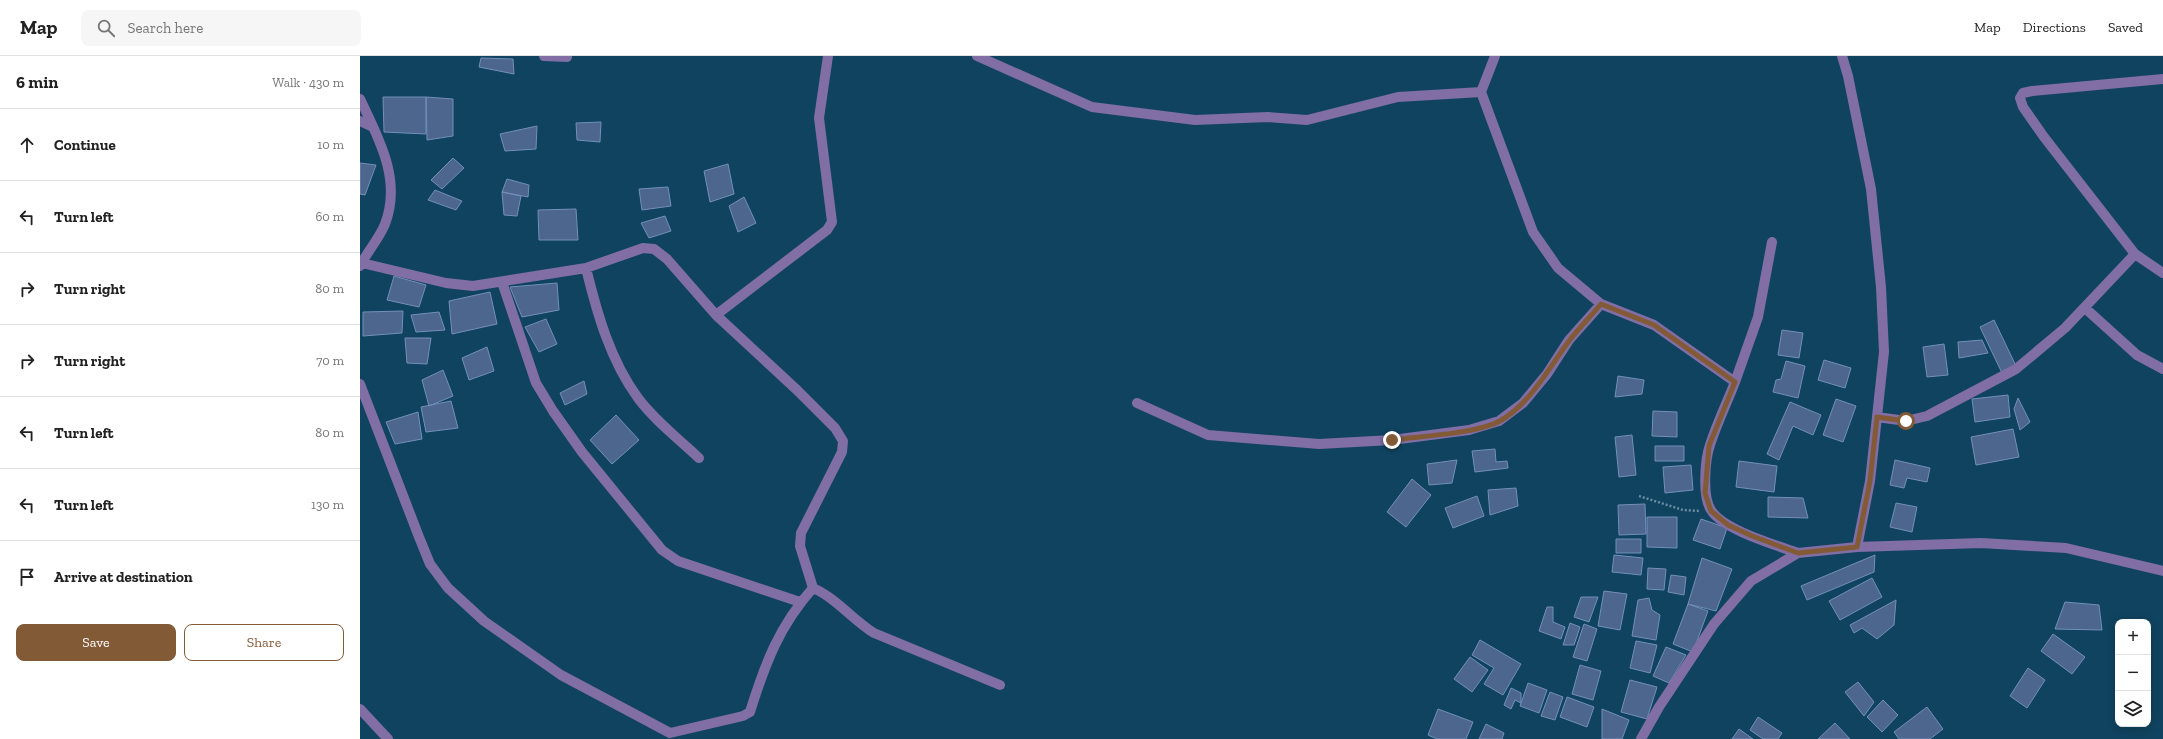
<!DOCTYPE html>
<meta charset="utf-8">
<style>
:root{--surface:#fff;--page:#f6f6f6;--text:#222;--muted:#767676;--line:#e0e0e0;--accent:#835a36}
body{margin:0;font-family:"Zilla Slab",serif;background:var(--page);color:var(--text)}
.controls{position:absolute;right:12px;bottom:12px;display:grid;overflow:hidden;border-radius:8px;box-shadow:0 2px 10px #0003}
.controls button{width:36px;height:36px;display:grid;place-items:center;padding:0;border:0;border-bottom:1px solid var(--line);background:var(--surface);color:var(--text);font:20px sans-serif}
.stop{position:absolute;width:12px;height:12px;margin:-9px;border:3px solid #835a36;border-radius:50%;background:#fff}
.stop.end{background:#835a36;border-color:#fff;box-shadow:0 1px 4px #0008}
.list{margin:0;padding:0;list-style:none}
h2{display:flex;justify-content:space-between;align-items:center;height:52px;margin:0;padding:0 16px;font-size:17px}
h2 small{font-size:13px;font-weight:400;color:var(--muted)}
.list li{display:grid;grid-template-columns:26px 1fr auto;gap:12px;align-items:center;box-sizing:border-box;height:72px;padding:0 16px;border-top:1px solid var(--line)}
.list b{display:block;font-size:15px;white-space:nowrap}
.list em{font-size:13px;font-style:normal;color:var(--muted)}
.actions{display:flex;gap:8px;padding:12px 16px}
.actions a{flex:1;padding:9px 0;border:1px solid var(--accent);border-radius:8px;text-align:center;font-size:14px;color:var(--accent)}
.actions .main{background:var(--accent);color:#fff}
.icon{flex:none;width:22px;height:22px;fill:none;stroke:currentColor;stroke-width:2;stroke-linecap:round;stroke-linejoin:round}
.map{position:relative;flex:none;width:1803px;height:683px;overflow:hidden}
header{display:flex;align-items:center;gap:24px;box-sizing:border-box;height:56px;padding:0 20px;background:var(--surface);border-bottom:1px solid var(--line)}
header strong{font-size:19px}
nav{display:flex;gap:22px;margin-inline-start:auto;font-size:14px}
.search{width:280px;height:36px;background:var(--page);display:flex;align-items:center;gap:10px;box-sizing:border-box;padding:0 14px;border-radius:8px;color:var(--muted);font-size:15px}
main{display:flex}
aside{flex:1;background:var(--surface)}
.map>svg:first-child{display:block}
</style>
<header>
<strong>Map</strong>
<div class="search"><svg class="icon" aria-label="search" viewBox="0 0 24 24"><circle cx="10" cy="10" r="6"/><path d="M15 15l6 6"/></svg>Search here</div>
<nav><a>Map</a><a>Directions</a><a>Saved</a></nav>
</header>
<main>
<aside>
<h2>6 min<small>Walk · 430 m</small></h2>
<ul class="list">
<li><svg class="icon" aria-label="ahead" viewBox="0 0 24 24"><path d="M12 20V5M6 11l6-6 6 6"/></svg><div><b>Continue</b></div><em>10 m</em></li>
<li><svg class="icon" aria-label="left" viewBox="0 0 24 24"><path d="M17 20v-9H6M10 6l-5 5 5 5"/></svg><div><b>Turn left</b></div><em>60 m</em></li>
<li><svg class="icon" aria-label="right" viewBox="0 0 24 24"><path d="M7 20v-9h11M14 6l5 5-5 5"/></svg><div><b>Turn right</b></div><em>80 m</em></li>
<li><svg class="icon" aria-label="right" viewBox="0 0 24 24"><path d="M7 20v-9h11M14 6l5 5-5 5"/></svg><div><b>Turn right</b></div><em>70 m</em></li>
<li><svg class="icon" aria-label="left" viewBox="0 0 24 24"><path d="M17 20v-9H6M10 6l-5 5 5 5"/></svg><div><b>Turn left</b></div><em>80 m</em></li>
<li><svg class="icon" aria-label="left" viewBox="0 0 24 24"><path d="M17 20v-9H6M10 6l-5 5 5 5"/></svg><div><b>Turn left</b></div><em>130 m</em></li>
<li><svg class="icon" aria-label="arrive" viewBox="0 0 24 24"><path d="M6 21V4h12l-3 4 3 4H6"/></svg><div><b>Arrive at destination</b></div></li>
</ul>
<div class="actions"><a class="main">Save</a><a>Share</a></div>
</aside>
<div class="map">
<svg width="1803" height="683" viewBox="0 0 1803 683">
<rect width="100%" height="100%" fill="#10435f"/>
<path fill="#4c668e" stroke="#738fba" d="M121,2L153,3L154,18L119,11Z
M23,41H66V78L24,76Z
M66,41L93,43V80L67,84Z
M241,66L240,86L217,84L216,67Z
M177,70L176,93L145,95L140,78Z
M93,102L104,112L82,133L71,124Z
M0,107L16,109L5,139L0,138Z
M368,108L374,138L350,146L344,115Z
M147,123L169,129L168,141L142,136Z
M308,131L311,150L282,154L279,133Z
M75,134L102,145L96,154L68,144Z
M142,136L161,140L157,160L144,159Z
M384,141L396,167L378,176L369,150Z
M216,153L218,184H179L178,154Z
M305,160L311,175L289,182L281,167Z
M34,220L66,229L59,251L27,244Z
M197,227L199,254L162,261L150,231Z
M130,236L137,268L92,278L89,245Z
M43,255L42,277L3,280V256Z
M79,256L85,274L56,276L51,259Z
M186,263L197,288L179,296L165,271Z
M1634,264L1656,310L1642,317L1620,271Z
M1422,274L1443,277L1439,302L1418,299Z
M45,282H71L67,308L47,307Z
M1622,284L1628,297L1599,302L1598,286Z
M1584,288L1588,319L1567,321L1563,291Z
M127,291L134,315L109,324L102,302Z
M1464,304L1491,312L1485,332L1458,324Z
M1426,305L1445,310L1438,342L1413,336L1416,324L1421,323Z
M83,314L93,340L69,350L62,324Z
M1258,320L1284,324L1282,338L1255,341Z
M224,325L227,338L205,349L200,337Z
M1648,339L1650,361L1615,366L1612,343Z
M1658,342L1670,366L1660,374L1654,353Z
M1476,343L1496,350L1483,386L1463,379Z
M91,345L98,372L66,376L61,351Z
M1430,346L1461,359L1453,379L1433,370L1419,404L1407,398Z
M1293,355L1317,356V381L1292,380Z
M58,356L62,383L35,388L26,366Z
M256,359L279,384L252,408L230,384Z
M1653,373L1659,401L1616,409L1611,381Z
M1272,379L1276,419L1259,421L1255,381Z
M1295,390H1324V405H1295Z
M1135,393L1136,406L1147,405L1148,412L1115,416L1112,395Z
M1097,404L1092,427L1069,429L1067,408Z
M1535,404L1570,412L1567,426L1547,422L1544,432L1530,429Z
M1379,405L1417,410L1414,436L1376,431Z
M1331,409L1333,434L1305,437L1303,411Z
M1052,423L1071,439L1046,471L1027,456Z
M1156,432L1158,450L1130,459L1128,434Z
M1117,440L1124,460L1093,472L1085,452Z
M1408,441L1443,442L1448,462L1408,461Z
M1536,447L1557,451L1552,476L1530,471Z
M1285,448L1286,478L1259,479L1258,449Z
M1287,461H1317V492L1287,491Z
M1341,463L1367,472L1360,493L1333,484Z
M1256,483H1281V497H1256Z
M1254,499L1283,502L1281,519L1252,516Z
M1515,499L1514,516L1447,544L1441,530Z
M1342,502L1372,513L1356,555L1328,548Z
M1288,512L1306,513L1304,534L1287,533Z
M1311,519L1326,521L1324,539L1308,536Z
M1512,522L1522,541L1480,564L1469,545Z
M1244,535L1267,538L1260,574L1238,570Z
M1221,541H1238L1229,566L1214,561Z
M1289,542L1292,554L1300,559L1296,584L1272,580L1278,544Z
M1536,544L1534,569L1517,583L1502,572L1494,577L1490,569Z
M1705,546L1739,549L1742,574L1695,573Z
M1328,548L1348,555L1333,596L1313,588Z
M1187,551H1193V566L1205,571L1201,583L1179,575Z
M1210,567L1220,571L1214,589H1203Z
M1224,568L1237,573L1227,605L1213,601Z
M1693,578L1725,601L1712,618L1681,595Z
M1120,584L1161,608L1143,639L1124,628L1134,612L1112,599Z
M1276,585L1297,589L1290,617L1270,612Z
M1306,591L1326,599L1309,627L1293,620Z
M1110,601L1128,614L1112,636L1094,623Z
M1220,609L1241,615L1233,644L1212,638Z
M1668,612L1685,624L1667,652L1650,640Z
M1270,624L1297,631L1287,663L1261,656Z
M1498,626L1514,646L1504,660L1485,636Z
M1168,627L1187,634L1179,657L1160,650Z
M1151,632L1161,637V647L1155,644L1151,653L1144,649Z
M1190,636L1203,641L1195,664L1181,660Z
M1207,641L1234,651L1227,671L1200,661Z
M1523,644L1538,659L1522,676L1507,661Z
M1567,651L1583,673L1570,683H1539L1534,676Z
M1078,653L1113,666L1106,683H1077L1068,679Z
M1242,653L1269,664L1262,683H1242Z
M1398,661L1422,677L1418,683H1403L1390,674Z
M1475,667L1490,683H1458Z
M1126,668L1144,677L1142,683H1119Z
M1379,673L1393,683H1372Z"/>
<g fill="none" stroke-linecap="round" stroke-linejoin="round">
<path stroke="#6a8da2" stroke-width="2.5" stroke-dasharray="2 2" stroke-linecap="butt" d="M1279,440L1323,454L1339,455"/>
<path stroke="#806ea5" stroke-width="10" d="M184,0L207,1
M617,0L732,51L835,64L908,61L947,64L1038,41L1121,36
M1135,0L1121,36L1173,176L1198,212L1241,248L1294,269L1375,326C1367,347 1357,367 1350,389C1345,403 1342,441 1351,454C1363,474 1416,489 1438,497
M1482,0L1488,20L1511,133L1521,231L1524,296L1510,425L1497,491
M1803,23L1672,35L1663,37L1660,42L1663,51L1684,81L1775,198L1803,217
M0,43C19,83 42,124 25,168C19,183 7,196 0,210
M0,65L13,71
M2,207L86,227L113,230L226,212L283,192L294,193L307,203L356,259L437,334L475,372L483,385L482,396L441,477L440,490L453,532C476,542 493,564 514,577L640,629
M226,212C237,257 250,304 278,342C295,365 319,383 339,402
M142,226L176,327L193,355L222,396L302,494L318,505L440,546
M1725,252L1777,299L1803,313
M356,259L467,174L472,166L459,62L468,0
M1375,326L1398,261L1412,186
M0,328L59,481L70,508L88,532L124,565L201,619L310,677L383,660L390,656C405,608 419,570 453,532
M777,347L848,379L959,388L1032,384L1109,374L1139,365L1163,347L1187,318L1209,284L1241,248
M1517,361L1546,365L1567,360L1656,313L1705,272L1775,198
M0,653L28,683
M1281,683L1299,651L1354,568L1391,525L1438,497L1497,491L1621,487L1706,492L1803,515"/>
</g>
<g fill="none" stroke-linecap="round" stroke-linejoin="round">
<path stroke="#835a36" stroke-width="5" d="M1032,384C1060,380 1116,378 1140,365C1171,347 1188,313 1209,285C1219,272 1231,260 1241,248L1294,269L1375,326L1349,390L1345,437L1351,455L1368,469L1392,480L1438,497L1497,491L1510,425L1517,361L1546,365"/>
</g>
</svg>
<div class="controls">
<button>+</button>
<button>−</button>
<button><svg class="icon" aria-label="layers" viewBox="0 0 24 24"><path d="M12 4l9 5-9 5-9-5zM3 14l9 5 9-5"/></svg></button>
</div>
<div class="stop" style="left:1546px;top:365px"></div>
<div class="stop end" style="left:1032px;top:384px"></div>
</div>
</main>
